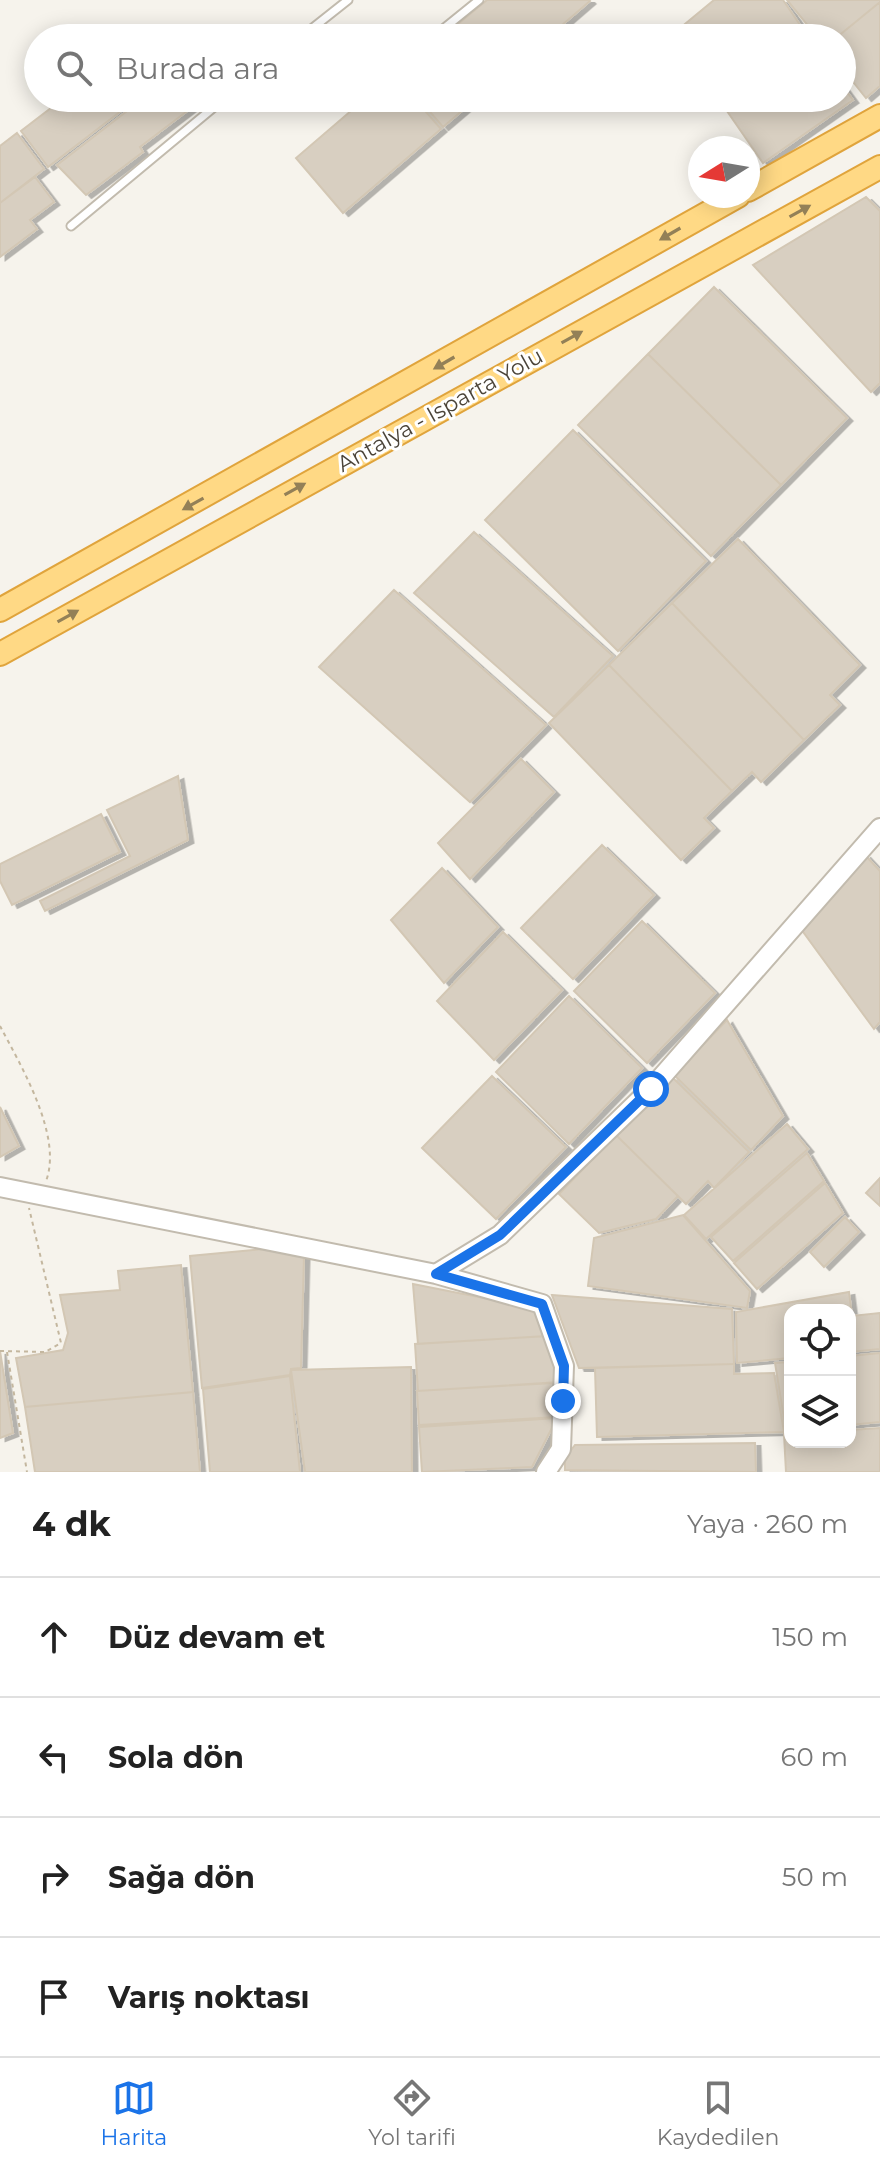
<!DOCTYPE html>
<html lang="tr">
<meta charset="utf-8">
<style>
:root{--surface:#fff;--page:#f2f2f2;--text:#222;--muted:#767676;--line:#e0e0e0;--accent:#1a73e8}
body{margin:0;font-family:Montserrat,sans-serif;background:var(--page);color:var(--text)}
.controls{position:absolute;right:24px;bottom:24px;display:grid;overflow:hidden;border-radius:16px;box-shadow:0 4px 20px #0003}
.controls button{width:72px;height:72px;display:grid;place-items:center;padding:0;border:0;border-bottom:2px solid var(--line);background:var(--surface);color:var(--text);font:40px sans-serif}
.compass{position:absolute;left:688px;top:136px;width:72px;height:72px;border-radius:50%;background:var(--surface);box-shadow:0 4px 20px #0003;rotate:259deg}
.stop{position:absolute;width:24px;height:24px;margin:-18px;border:6px solid #1a73e8;border-radius:50%;background:#fff}
.stop.end{background:#1a73e8;border-color:#fff;box-shadow:0 2px 8px #0008}
.list{margin:0;padding:0;list-style:none}
h2{display:flex;justify-content:space-between;align-items:center;height:104px;margin:0;padding:0 32px;font-size:34px}
h2 small{font-size:26px;font-weight:400;color:var(--muted)}
.list li{display:grid;grid-template-columns:52px 1fr auto;gap:24px;align-items:center;box-sizing:border-box;height:120px;padding:0 32px;border-top:2px solid var(--line)}
.list b{display:block;font-size:30px;white-space:nowrap}
.list em{font-size:26px;font-style:normal;color:var(--muted)}
.icon{flex:none;width:44px;height:44px;fill:none;stroke:currentColor;stroke-width:2;stroke-linecap:round;stroke-linejoin:round}
.map{position:relative;flex:none;width:880px;height:1472px;overflow:hidden}
.search{position:absolute;background:var(--surface);box-shadow:0 4px 20px #0003;left:24px;right:24px;top:24px;height:88px;display:flex;align-items:center;gap:20px;box-sizing:border-box;padding:0 28px;border-radius:44px;color:var(--muted);font-size:30px}
.sheet{height:584px;background:var(--surface)}
nav{display:flex;justify-content:space-around;align-items:center;box-sizing:border-box;height:112px;border-top:2px solid var(--line);background:var(--surface);font-size:22px;color:var(--muted)}
nav a{display:grid;justify-items:center;gap:4px}
nav .on{color:var(--accent)}
.map>svg:first-child{display:block}
</style>
<div class="map">
<svg width="880" height="1472" viewBox="0 0 880 1472">
<defs>
<filter id="shadow"><feDropShadow dx="5.5" dy="3" stdDeviation="0" flood-color="#0004"/></filter>
</defs>
<rect width="100%" height="100%" fill="#f6f3ec"/>
<path fill="#d8cfc1" stroke="#d3c7b4" stroke-width="2" filter="url(#shadow)" d="M487,0H589L590,1L547,38H441Z
M714,0H783L809,38H668Z
M787,0H880V2L836,38H818Z
M880,2V86L866,98L842,68V38H836Z
M842,85L853,100L763,163L718,98H842Z
M64,98H138L48,167L21,131Z
M144,98L203,99L140,147L143,152L86,195L57,165Z
M366,98H414L441,129L343,213L296,158Z
M418,98H477L443,127Z
M17,133L44,169L0,203V146Z
M35,177L54,202L30,220L37,229L0,257V203Z
M866,197L880,211V383L871,392L753,265Z
M714,287L847,418L781,485L648,354Z
M648,354L781,485L711,556L578,425Z
M573,430L706,561L618,651L485,520Z
M474,532L613,656L554,717L414,593Z
M738,539L860,665L830,695L840,705L804,740L672,603Z
M394,590L546,725L470,802L319,667Z
M672,603L804,740L761,782L752,772L732,791L609,665Z
M609,665L732,791L704,818L714,828L681,860L549,723Z
M521,759L554,792L470,879L438,843Z
M178,776L188,840L45,911L40,901L130,856L107,810Z
M101,814L120,852L12,905L0,881V864Z
M602,845L654,895L573,979L521,928Z
M865,855L880,871V1022L874,1029L801,929Z
M442,868L498,927L444,983L391,920Z
M642,921L715,993L647,1063L574,991Z
M503,932L562,990L494,1060L437,1001Z
M569,996L642,1068L569,1144L496,1072Z
M727,1020L783,1116L751,1150L674,1075Z
M492,1076L566,1147L496,1219L422,1148Z
M672,1077L749,1152L714,1188L708,1181L686,1204L616,1135Z
M0,1107L19,1146L0,1157Z
M787,1124L808,1149L706,1239L684,1215Z
M616,1135L678,1196L656,1219L599,1233L559,1194Z
M807,1153L824,1181L733,1261L711,1237Z
M880,1178V1206L866,1193Z
M825,1183L843,1213L757,1289L734,1263Z
M683,1215L750,1291L747,1308L588,1286L594,1238Z
M845,1217L859,1232L824,1267L810,1252Z
M263,1249L304,1256L301,1368L291,1369L290,1375L202,1388L190,1256Z
M181,1265L193,1392L25,1407L16,1358L63,1350L68,1333L60,1295L120,1290L118,1271Z
M413,1284L534,1308L547,1336L418,1344Z
M849,1292L852,1316L880,1313V1349L850,1352V1310H790V1358L737,1363L736,1312Z
M552,1295L732,1309L734,1364L579,1368Z
M547,1336L560,1382L418,1391L415,1344Z
M0,1351L13,1433L0,1438Z
M880,1353V1422L850,1425V1356Z
M790,1362V1431H786L775,1363Z
M734,1364V1374L774,1373L784,1432L597,1437L595,1368Z
M411,1367L412,1472H305L291,1370Z
M290,1376L300,1472H210L203,1389Z
M554,1383L557,1417L419,1425L417,1391Z
M193,1392L200,1472H35L25,1407Z
M557,1418L532,1467L422,1472L419,1427Z
M880,1428V1472H786L784,1434L790,1433V1442H850V1430Z
M755,1443L756,1472L565,1470V1458L575,1445Z"/>
<g fill="none" stroke-linecap="round" stroke-linejoin="round">
<g stroke="#c2bbae" stroke-width="11">
<path id="service" d="M300,38L348,0
M432,38L479,0
M71,226L225,98"/>
</g>
<g stroke="#c2bbae" stroke-width="22">
<path id="tertiary" d="M0,1187L436,1274L542,1304L564,1366L561,1449L546,1472
M436,1274L500,1235L651,1089L880,828"/>
</g>
<g stroke="#e0a43c" stroke-width="26">
<path id="trunk" d="M748,190L880,116
M0,610L738,196
M0,654L880,167"/>
</g>
<path stroke="#c4b79f" stroke-width="2" stroke-dasharray="4 4" stroke-linecap="butt" d="M0,1026C21,1066 63,1136 46,1181
M0,1351L45,1352L61,1343L29,1208
M7,1352L27,1472"/>
<use href="#service" stroke="#fff" stroke-width="7"/>
<use href="#tertiary" stroke="#fff" stroke-width="18"/>
<use href="#trunk" stroke="#ffd985" stroke-width="22"/>
</g>
<defs><path id="oneway-solid" d="M-6-.8H1V-3.2L6.5 0L1 3.2V.8H-6Z" transform="scale(2)"/></defs>
<g fill="#938057">
<use href="#oneway-solid" transform="translate(800 211) rotate(-29)"/>
<use href="#oneway-solid" transform="translate(670 234) rotate(150)"/>
<use href="#oneway-solid" transform="translate(572 337) rotate(-29)"/>
<use href="#oneway-solid" transform="translate(444 363) rotate(150)"/>
<use href="#oneway-solid" transform="translate(295 489) rotate(-29)"/>
<use href="#oneway-solid" transform="translate(193 504) rotate(151)"/>
<use href="#oneway-solid" transform="translate(68 616) rotate(-29)"/>
</g>
<g fill="none" stroke-linecap="round" stroke-linejoin="round">
<path stroke="#1a73e8" stroke-width="10" d="M563,1401L564,1366L542,1304L436,1274L500,1235L651,1089"/>
</g>
<g text-anchor="middle" dominant-baseline="central" stroke-width="6" stroke-linejoin="round" paint-order="stroke">
<g font-size="22" fill="#4b4439" stroke="#fff">
<text transform="translate(440 410) rotate(-29)">Antalya - Isparta Yolu</text>
</g>
</g>
</svg>
<div class="controls">
<button><svg class="icon" aria-label="locate" viewBox="0 0 24 24"><circle cx="12" cy="12" r="6"/><path d="M12 2v4M12 18v4M2 12h4M18 12h4"/></svg></button>
<button><svg class="icon" aria-label="layers" viewBox="0 0 24 24"><path d="M12 4l9 5-9 5-9-5zM3 14l9 5 9-5"/></svg></button>
</div>
<svg class="compass" viewBox="-18 -18 36 36"><path d="M0-13l5 13h-10z" fill="#e53935"/><path d="M0 13l5-13h-10z" fill="#767676"/></svg>
<div class="stop" style="left:651px;top:1089px"></div>
<div class="stop end" style="left:563px;top:1401px"></div>
<div class="search"><svg class="icon" aria-label="search" viewBox="0 0 24 24"><circle cx="10" cy="10" r="6"/><path d="M15 15l6 6"/></svg>Burada ara</div>
</div>
<section class="sheet">
<h2>4 dk<small>Yaya · 260 m</small></h2>
<ul class="list">
<li><svg class="icon" aria-label="ahead" viewBox="0 0 24 24"><path d="M12 20V5M6 11l6-6 6 6"/></svg><div><b>Düz devam et</b></div><em>150 m</em></li>
<li><svg class="icon" aria-label="left" viewBox="0 0 24 24"><path d="M17 20v-9H6M10 6l-5 5 5 5"/></svg><div><b>Sola dön</b></div><em>60 m</em></li>
<li><svg class="icon" aria-label="right" viewBox="0 0 24 24"><path d="M7 20v-9h11M14 6l5 5-5 5"/></svg><div><b>Sağa dön</b></div><em>50 m</em></li>
<li><svg class="icon" aria-label="arrive" viewBox="0 0 24 24"><path d="M6 21V4h12l-3 4 3 4H6"/></svg><div><b>Varış noktası</b></div></li>
</ul>
</section>
<nav>
<a class="on"><svg class="icon" aria-label="map" viewBox="0 0 24 24"><path d="M3 6l6-2 6 2 6-2v14l-6 2-6-2-6 2zM9 4v14M15 6v14"/></svg>Harita</a>
<a><svg class="icon" aria-label="directions" viewBox="0 0 24 24"><path d="M12 3l9 9-9 9-9-9zM9 14v-3h6M13 9l2 2-2 2"/></svg>Yol tarifi</a>
<a><svg class="icon" aria-label="saved" viewBox="0 0 24 24"><path d="M7 4h10v16l-5-4-5 4z"/></svg>Kaydedilen</a>
</nav>
